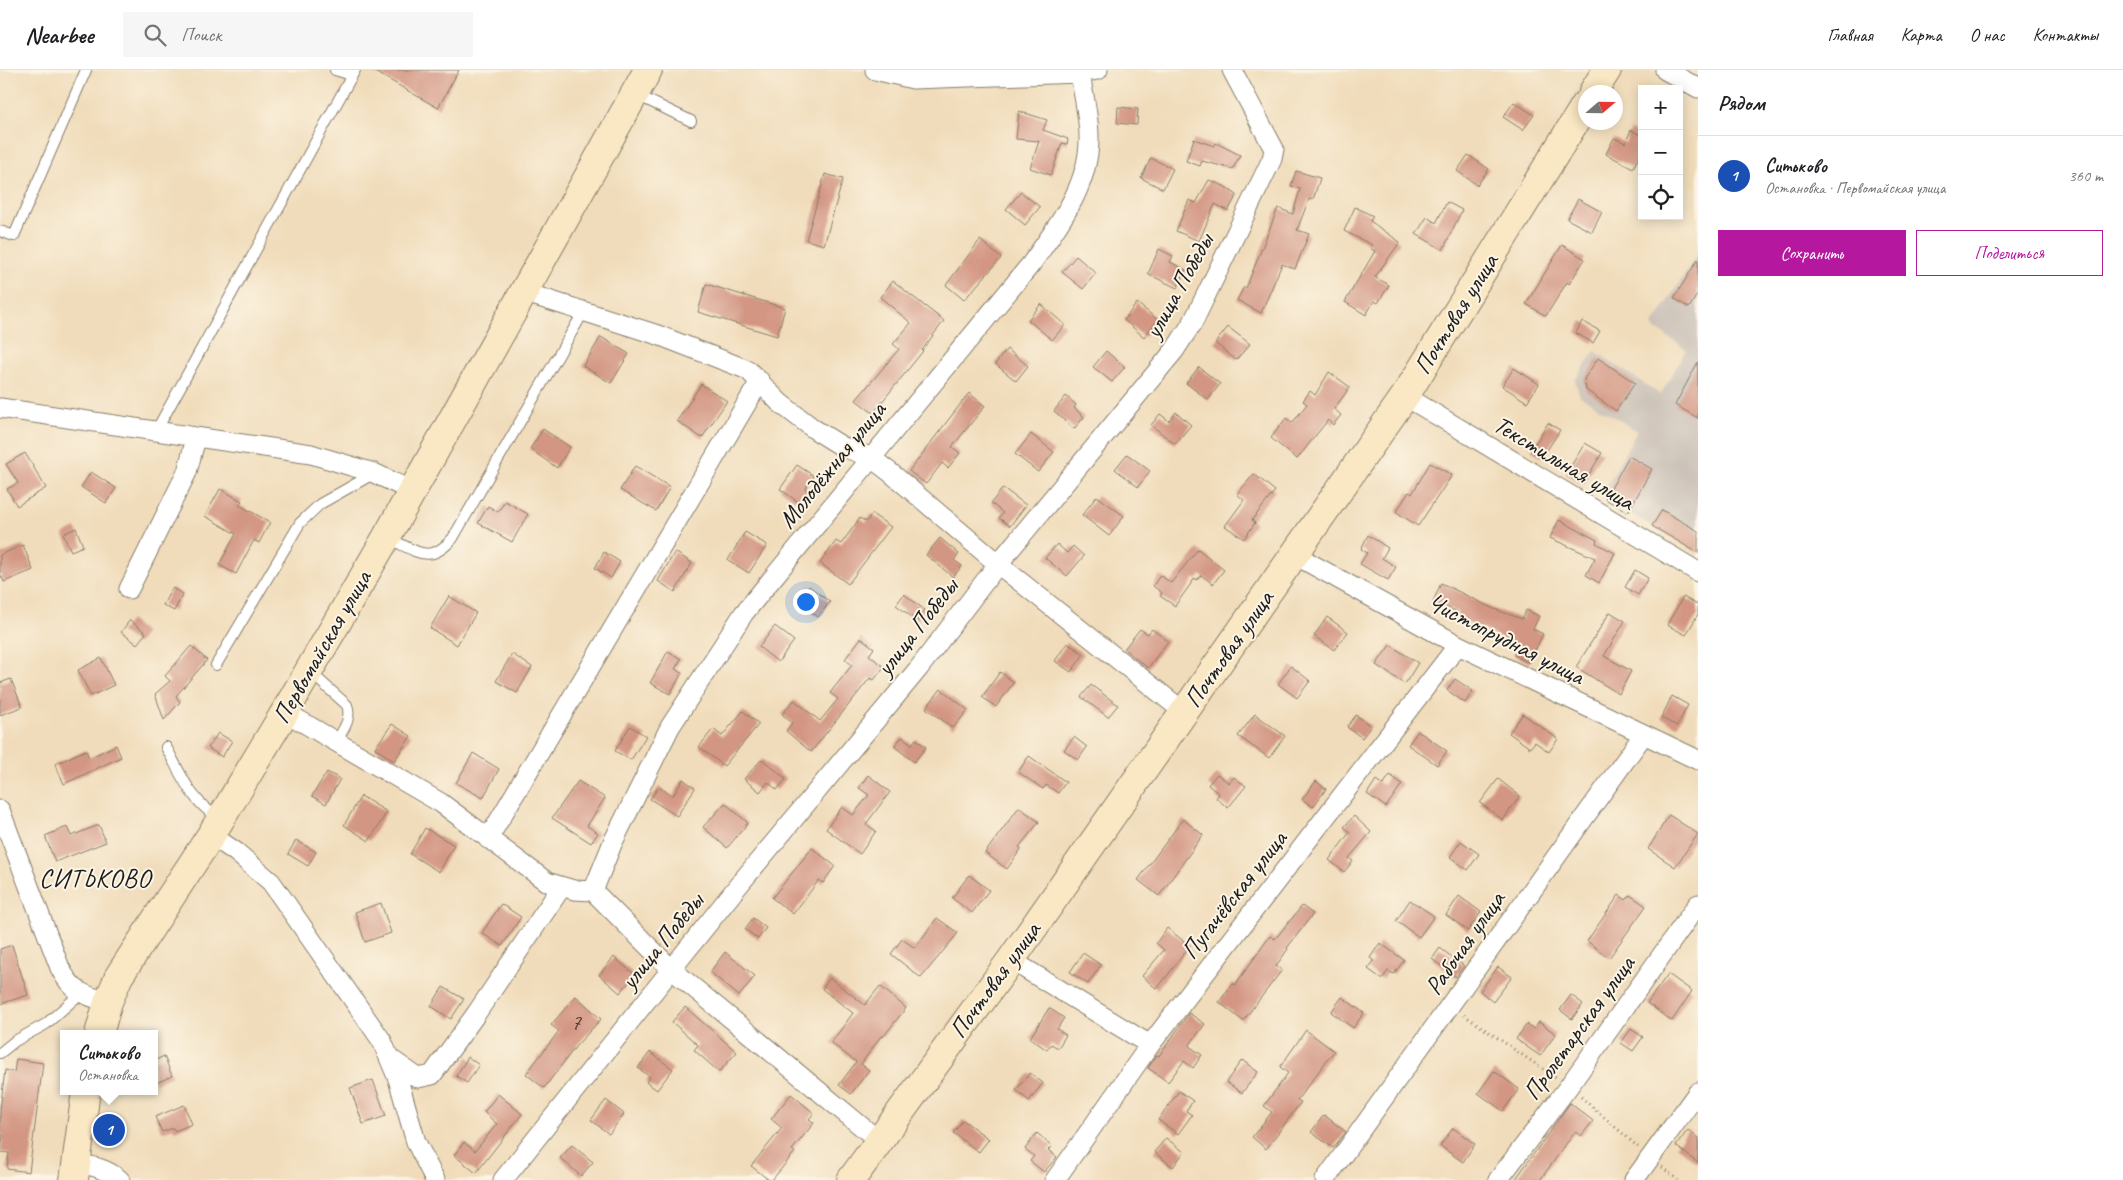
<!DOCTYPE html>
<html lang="ru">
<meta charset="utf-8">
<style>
:root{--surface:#fff;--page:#f6f6f6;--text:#202124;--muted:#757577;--line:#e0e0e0;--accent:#b5179e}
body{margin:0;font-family:Caveat,sans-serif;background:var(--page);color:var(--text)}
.controls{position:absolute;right:15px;top:15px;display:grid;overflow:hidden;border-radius:0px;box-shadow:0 2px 12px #0003}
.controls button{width:45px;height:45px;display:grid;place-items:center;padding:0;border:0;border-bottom:1px solid var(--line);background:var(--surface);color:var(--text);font:25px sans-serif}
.compass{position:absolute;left:1578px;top:15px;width:45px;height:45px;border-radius:50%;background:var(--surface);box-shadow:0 2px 12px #0003;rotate:70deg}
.you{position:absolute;left:805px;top:531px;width:18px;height:18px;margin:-12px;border:4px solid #fff;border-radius:50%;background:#1a73e8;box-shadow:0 0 0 8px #1a73e833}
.badge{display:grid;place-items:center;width:32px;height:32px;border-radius:50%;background:var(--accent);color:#fff;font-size:16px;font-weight:700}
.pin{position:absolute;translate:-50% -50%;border:2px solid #fff;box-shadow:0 1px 5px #0006}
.popup{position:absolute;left:60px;top:960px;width:98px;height:65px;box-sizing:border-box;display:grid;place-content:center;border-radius:0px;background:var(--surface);filter:drop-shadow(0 1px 4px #0005);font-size:16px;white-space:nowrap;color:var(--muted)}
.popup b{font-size:19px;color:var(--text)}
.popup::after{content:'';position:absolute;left:50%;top:100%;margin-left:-10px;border:10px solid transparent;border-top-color:var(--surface)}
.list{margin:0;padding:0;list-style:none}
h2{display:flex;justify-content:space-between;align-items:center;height:65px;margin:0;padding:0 20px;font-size:21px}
h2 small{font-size:16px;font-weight:400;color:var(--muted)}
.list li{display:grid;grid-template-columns:32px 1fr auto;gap:15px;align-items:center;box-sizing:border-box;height:80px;padding:0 20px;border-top:1px solid var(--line)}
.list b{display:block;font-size:19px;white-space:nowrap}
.list p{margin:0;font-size:16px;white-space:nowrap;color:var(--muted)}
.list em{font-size:16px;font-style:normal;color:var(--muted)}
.actions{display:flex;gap:10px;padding:15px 20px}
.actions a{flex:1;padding:11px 0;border:1px solid var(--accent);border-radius:0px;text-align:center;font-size:18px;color:var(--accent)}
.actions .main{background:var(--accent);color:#fff}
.icon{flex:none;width:28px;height:28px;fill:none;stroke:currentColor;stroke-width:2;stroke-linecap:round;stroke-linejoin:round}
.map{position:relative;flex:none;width:1698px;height:1110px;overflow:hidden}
header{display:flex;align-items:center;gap:30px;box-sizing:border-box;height:70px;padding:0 25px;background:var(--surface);border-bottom:1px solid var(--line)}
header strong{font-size:24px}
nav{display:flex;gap:28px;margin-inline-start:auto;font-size:18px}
.search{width:350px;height:45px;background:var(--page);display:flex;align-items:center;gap:12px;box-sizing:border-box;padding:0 18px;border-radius:0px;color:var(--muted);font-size:19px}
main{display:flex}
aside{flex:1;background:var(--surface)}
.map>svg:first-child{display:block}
</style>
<header>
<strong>Nearbee</strong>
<div class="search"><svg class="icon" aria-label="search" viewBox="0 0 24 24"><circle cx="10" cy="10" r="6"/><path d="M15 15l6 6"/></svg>Поиск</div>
<nav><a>Главная</a><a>Карта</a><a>О нас</a><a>Контакты</a></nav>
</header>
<main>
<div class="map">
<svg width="1698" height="1110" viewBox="0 0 1698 1110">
<rect width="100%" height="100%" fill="#fcf5e5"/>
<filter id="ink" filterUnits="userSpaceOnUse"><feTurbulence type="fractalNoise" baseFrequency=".02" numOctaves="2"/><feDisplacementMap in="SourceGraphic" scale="10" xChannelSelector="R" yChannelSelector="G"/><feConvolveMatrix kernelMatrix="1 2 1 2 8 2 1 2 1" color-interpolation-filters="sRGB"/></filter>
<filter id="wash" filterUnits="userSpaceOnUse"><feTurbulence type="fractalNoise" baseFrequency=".0096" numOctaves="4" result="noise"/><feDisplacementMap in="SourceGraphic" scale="20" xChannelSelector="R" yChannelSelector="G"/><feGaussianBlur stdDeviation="1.12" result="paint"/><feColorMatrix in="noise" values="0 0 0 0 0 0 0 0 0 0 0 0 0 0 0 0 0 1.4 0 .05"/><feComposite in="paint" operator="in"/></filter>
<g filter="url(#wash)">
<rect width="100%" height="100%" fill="#f0dcba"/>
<path fill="#ccc2b9" d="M1698,183V483L1601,426L1637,361L1580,326L1575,310L1595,281L1661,325L1686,279L1652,256Z"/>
<g id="blocks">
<path fill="#d39683" d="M372,0H459L438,38Z
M1514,32L1534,45L1523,60L1503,47Z
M1118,37L1138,39L1137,55L1117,53Z
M1019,41L1047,50L1043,60L1068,69L1067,74L1062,73L1051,105L1030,98L1039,71L1016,69Z
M1631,60L1642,66V82L1633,98L1606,84L1614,68L1625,73Z
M1194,69L1214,76L1216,73L1240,85L1233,99L1202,91L1200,96L1186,91Z
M1468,85L1489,99L1477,115L1457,101Z
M1151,88L1173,99L1163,119L1141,108Z
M1296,101L1320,108L1313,130L1309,129L1297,160L1309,164L1295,199L1282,194L1261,243L1237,230L1244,217L1246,218L1278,138L1293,144L1300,119L1291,116Z
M825,104L843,109L824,175L806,170Z
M1209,110L1224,116L1237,125L1228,141L1215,134L1199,171L1176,161L1189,130L1196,133Z
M1021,122L1040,137L1025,155L1006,139Z
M1578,129L1602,142L1592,162L1567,149Z
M1447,132L1462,140L1443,180L1416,164L1427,147L1436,153Z
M1355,137L1373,146L1370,151L1400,172L1375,207L1389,215L1378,233L1374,231L1366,245L1345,232L1375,181L1370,178L1372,175L1344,161Z
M980,170L1001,188L964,230L946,215Z
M1562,175L1585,189L1569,214L1567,212L1546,246L1526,234Z
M1159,179L1173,186L1170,192L1186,200L1177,218L1148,204Z
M1076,186L1096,203L1083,219L1062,202Z
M1698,189V223L1689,238L1674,228Z
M893,211L944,251L922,280L923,281L873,343L856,330L899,279L893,274L911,253L880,227Z
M706,214L785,238L777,266L698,242Z
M1137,233L1158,250L1144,267L1124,250Z
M1041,234L1065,255L1052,270L1028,250Z
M1582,251L1600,261L1593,273L1576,263Z
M1228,257L1250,274L1236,290L1215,273Z
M601,267L629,284L611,313L583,296Z
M1007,279L1028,296L1016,311L995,294Z
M1106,281L1125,297L1112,312L1093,297Z
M1598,288L1635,313L1616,341L1586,320L1584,309Z
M1698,292V348L1675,335Z
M1199,297L1220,314L1208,330L1186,313Z
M1514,298L1539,314L1527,332L1502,316Z
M1329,302L1350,317L1334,339L1341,345L1333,355L1328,350L1297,389L1271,368L1286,348L1292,353L1307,334L1303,331L1310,321L1315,325Z
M701,314L727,331L702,368L677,351Z
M969,323L985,336L952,377L960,383L948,398L942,393L926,414L909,401Z
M1066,326L1076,335L1074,338L1084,347L1074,359L1054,341Z
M1176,342L1191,355L1175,374L1151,355L1160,344L1169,351Z
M1548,353L1560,360L1542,388L1531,380Z
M543,359L570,377L557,398L530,379Z
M1031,364L1054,382L1038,402L1015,384Z
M1585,373L1602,383L1583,414L1566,404Z
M25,383L46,418L17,436L7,419L18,413L6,394Z
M1127,384L1150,401L1138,417L1115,399Z
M1629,386L1652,399L1628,442L1605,429Z
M1430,393L1452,405L1418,456L1396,442L1409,422L1412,424Z
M797,395L814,406L805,419L809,422L801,434L780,419Z
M635,396L670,417L656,441L620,420Z
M91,402L116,418L106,433L81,417Z
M1254,404L1275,421L1252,450L1255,453L1244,469L1225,456L1244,430L1237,424Z
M1003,418L1026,435L1010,456L999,448L1003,443L991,433Z
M220,419L242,431L239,435L270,452L259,473L254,470L236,504L219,495L236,464L205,446Z
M1097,426L1124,446L1109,466L1082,445Z
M505,431L528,444L512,472L478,453L488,436L498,442Z
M1662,440L1698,461V483L1652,456Z
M872,444L891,457L848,514L820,493L836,471L841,474L860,448L866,452Z
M1559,450L1597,470L1596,473L1615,483L1599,513L1586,505L1595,488L1550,468Z
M76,458L83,476L71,481L63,464Z
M745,462L767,475L749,503L728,490Z
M1368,465L1388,478L1382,488L1396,497L1388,510L1360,494L1367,483L1361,479Z
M940,468L959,484L954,490L962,496L953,507L926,485Z
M1057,474L1067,483L1073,476L1084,486L1067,506L1045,488Z
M23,475L33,500L4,512L0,503V485Z
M1198,479L1224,500L1213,514L1201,505L1197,510L1195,508L1175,536L1160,526L1162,523L1153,516L1160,505L1171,513Z
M604,482L620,492L611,508L595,498Z
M675,482L692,493L675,522L658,511Z
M1635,500L1648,508L1638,525L1625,517Z
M1441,513L1494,539L1522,549L1526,540L1539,546L1533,559L1543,564L1529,593L1514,585L1517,579L1501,572L1503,569L1456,547L1458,542L1433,532Z
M809,516L830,532L818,547L797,531Z
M172,518L183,524L174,541L163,535Z
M904,524L925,540L917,551L896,535Z
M449,526L476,543L457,575L430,558Z
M1683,527L1698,535V544L1686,565L1667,555Z
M1610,542L1625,551L1604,586L1631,601L1619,624L1576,597Z
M1327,547L1348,562L1334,580L1314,566Z
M130,550L146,563L137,574L121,562Z
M775,556L794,571L778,592L759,577Z
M1140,559L1148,564L1152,559L1168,571L1148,598L1124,579Z
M861,568L874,578L869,585L884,597L874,610L870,608L811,682L786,661L792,653L782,644L794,630L820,651L838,629L830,623L852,595L845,589Z
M1067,573L1084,584L1071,602L1055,591Z
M1390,575L1418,593L1405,614L1376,595Z
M191,576L207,590L176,626L180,632L164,650L155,624L170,611L165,606Z
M668,581L681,589L675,599L682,603L670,624L650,613Z
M512,584L532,597L517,623L496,611Z
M101,588L114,615L91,626L78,600Z
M1291,596L1310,611L1297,628L1278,614Z
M1000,602L1014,612L996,637L982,627Z
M11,609L22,637L0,645V613Z
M1455,609L1473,621L1465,633L1447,620Z
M1091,615L1118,635L1108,647L1081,627Z
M941,619L968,640L953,658L926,638Z
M1672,626L1688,635L1677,656L1661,648Z
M743,641L759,654L724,696L699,677L713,659L722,666Z
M1255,644L1285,666L1269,688L1238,666Z
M1523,644L1558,669L1549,682L1535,672L1530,678L1509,663Z
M1356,645L1371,656L1362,668L1347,657Z
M392,654L411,666L394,691L375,678Z
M630,656L646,666L631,690L615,681Z
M1418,661L1447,681L1437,695L1408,675Z
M218,663L232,671L222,687L208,678Z
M902,667L912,674L916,669L926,677L914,692L894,676Z
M1074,667L1087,677L1078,690L1064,680Z
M116,675L121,687L64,714L55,694L86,680L89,688Z
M473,683L499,699L483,728L456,713Z
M1029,686L1066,712L1058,723L1046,715L1043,719L1018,702Z
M762,689L786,709L777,720L768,712L760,722L744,709Z
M327,702L340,709L326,734L312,726Z
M1217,704L1229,713L1234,707L1246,716L1228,738L1216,728L1219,724L1208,715Z
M868,705L890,722L866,754L876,761L860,784L826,759L842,737L853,745L869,725L859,718Z
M1390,705L1402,714L1386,737L1367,724L1376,710L1383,715Z
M683,709L695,718L677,746L650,729L659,717L673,726Z
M1498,709L1520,726L1503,750L1480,733Z
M578,711L605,728L587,756L598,763L591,773L552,748Z
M1316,711L1326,719L1313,737L1302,729Z
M361,726L387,742L369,771L344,755Z
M725,733L748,753L727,778L703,757Z
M1019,737L1039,752L1019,777L1021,779L1007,799L985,783Z
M1669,745L1698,764L1675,797L1648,779Z
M1354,746L1371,762L1349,788L1353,791L1344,802L1329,790L1350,762L1344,757Z
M1183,749L1203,765L1159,826L1138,810Z
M99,755L106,772L55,792L45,766L67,757L71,766Z
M425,758L454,775L439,802L410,784Z
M296,770L316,782L308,796L288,784Z
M1461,771L1479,784L1468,800L1450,787Z
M812,778L835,796L823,813L819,810L793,844L772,828Z
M969,805L989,820L972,843L952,828Z
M1619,825L1626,830L1630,825L1646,836L1609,888L1587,871Z
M1459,826L1481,842L1468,861L1446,845Z
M1410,830L1434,846L1419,867L1396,851Z
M381,833L391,863L365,872L355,842Z
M501,834L521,847L502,876L482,863Z
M1302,836L1313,844L1287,878L1288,879L1276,896L1282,900L1243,951L1219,932L1233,913L1235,915L1270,866L1275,869Z
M753,848L766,858L758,869L745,859Z
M937,848L958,863L921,908L891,884L902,869L915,878Z
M1167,858L1190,876L1157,919L1142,906L1164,880L1156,873Z
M1380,873L1404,890L1394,904L1388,901L1382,909L1368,899L1374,891L1370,888Z
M12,875L28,925L0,934V879Z
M1440,878L1464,896L1456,907L1432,889Z
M725,882L755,906L739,926L710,902Z
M1083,883L1101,895L1088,914L1070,902Z
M614,887L635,905L620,923L599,905Z
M1498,897L1512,907L1493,932L1480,921Z
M1668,904L1692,921L1672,951L1647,933Z
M830,908L865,935L880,916L906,938L883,967L881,966L861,994L869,1000L851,1024L839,1015L856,992L831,973L853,943L822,919Z
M443,917L464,929L451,949L431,936Z
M1571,925L1583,934L1572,949L1560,940Z
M576,926L601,949L576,976L544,1018L526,1004L559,961L551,955Z
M1342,927L1364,943L1353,958L1331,942Z
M685,937L737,982L719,1002L694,980L698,975L672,952Z
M1049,938L1064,948L1057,959L1066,965L1058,978L1051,974L1047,980L1030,968Z
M1189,943L1205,954L1189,976L1202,985L1193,998L1184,991L1168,1012L1148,998L1157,985L1159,986Z
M1539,952L1556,964L1540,986L1516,969L1527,954L1534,959Z
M1631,959L1643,967L1633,981L1621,973Z
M1306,960L1334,981L1297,1030L1301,1032L1266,1079L1252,1067L1272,1042L1264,1036L1288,1003L1280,997Z
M650,982L673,999L657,1020L646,1012L650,1007L638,998Z
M164,986L172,1006L154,1014V991Z
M468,987L479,995L467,1013L456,1006Z
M16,989L43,993L29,1102L7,1099L9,1083L1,1082L3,1065L0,1064V1040L5,1000L14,1002Z
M1242,990L1258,1002L1242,1023L1226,1012Z
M1494,1001L1519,1019L1503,1041L1478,1023Z
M1030,1003L1043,1013L1029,1031L1016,1020Z
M373,1010L386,1046L363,1054L350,1018Z
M1179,1021L1193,1031L1186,1041L1192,1045L1178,1064L1158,1050Z
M498,1024L522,1044L476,1103L454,1085L464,1072L475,1081L497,1054L484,1042Z
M791,1024L814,1043L809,1049L814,1053L792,1080L795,1082L772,1110H769L751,1096L782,1058L771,1049Z
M606,1030L624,1044L609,1064L591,1050Z
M1570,1033L1593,1051L1581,1066L1575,1062L1540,1110H1515Z
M184,1035L192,1054L175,1061L173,1058L162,1062L155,1047Z
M1324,1045L1346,1062L1333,1078L1311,1062Z
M963,1050L989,1069L979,1082L953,1063Z
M1453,1058L1475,1074L1463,1092L1440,1076Z
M1688,1060L1698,1068V1093L1676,1076Z
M1037,1063L1052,1076L1048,1080L1057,1087L1044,1102L1030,1091L1034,1086L1025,1079Z
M1166,1068L1184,1082L1173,1097L1154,1082Z
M572,1075L593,1092L581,1106L560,1088Z"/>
</g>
</g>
<g filter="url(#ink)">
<use href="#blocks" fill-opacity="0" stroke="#867c6b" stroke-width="1"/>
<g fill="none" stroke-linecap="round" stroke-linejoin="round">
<g stroke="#867c6b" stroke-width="12">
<path id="lane" d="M335,0L352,5
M635,24L691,51
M0,161L14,166L86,0
M156,361L355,0
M388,468C417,481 429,496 453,468L584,241
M216,595L300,453L320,434L373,404
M309,601L347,635C352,649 343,660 336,672
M166,677C183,708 189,728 219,749
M0,983L15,971L46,954L80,924"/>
</g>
<g stroke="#867c6b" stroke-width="21">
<path id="street" d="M875,0L913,9L1080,3L1098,0
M1665,0L1698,18
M523,222L658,265L748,300L780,333L814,359L843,377L870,387L891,403L998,494L1184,642
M1405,326L1698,502
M0,338L311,384L374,403L412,421
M1295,485L1458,575L1698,690
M129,519L187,402L196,368
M285,642L441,733L547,812L574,820L593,821L671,899L878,1070
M0,740L60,898C72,922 83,925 108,932
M211,765L236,782L271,812L382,971L398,1009L416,1072L435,1110
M488,769L760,311
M593,821L613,772L670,657L744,543L1031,194C1057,157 1090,116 1089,67C1089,46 1083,24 1080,3
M1011,890L1150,975
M391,989L418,1008L432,1005L476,944L561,818
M76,1093C93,1096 107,1099 120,1110
M503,1110L738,816L919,598L998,494L1174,281L1193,252L1272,89L1274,79L1232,0
M1055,1110L1150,975L1458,575
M1325,1110L1644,664
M1498,1110L1569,1016L1698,834
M1634,1110L1698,1022"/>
</g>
<g stroke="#867c6b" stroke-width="30">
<path id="secondary" d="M1593,22L1607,0
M99,964L108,932L119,906L211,765L285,642L386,468L648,0
M74,1110L86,1021
M851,1110L1011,890L1405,326L1586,34"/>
</g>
<path stroke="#867c6b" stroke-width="3" stroke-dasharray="1 4" stroke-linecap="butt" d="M1464,945L1556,1008
M1581,1027L1638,1077
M1662,1097L1678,1110"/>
<use href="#lane" stroke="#fff" stroke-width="10"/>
<use href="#street" stroke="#fff" stroke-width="19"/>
<use href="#secondary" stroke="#fae7c3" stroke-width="28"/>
</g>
</g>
<g text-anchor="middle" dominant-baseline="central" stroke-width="4" stroke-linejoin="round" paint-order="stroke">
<g font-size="22" fill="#4a3a36">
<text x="576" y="952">7</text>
</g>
<g font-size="25" fill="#1c1c1c" stroke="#fcf5e5">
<text transform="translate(1179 216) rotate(-61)">улица Победы</text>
<text transform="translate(1456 244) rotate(-58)">Почтовая улица</text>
<text transform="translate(1564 393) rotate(31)">Текстильная улица</text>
<text transform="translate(832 395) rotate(-51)">Молодёжная улица</text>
<text transform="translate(917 557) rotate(-52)">улица Победы</text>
<text transform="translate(1506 569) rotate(27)">Чистопрудная улица</text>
<text transform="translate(322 577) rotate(-60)">Первомайская улица</text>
<text transform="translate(1229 579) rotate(-55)">Почтовая улица</text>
<text transform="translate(1234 825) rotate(-52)">Пугачёвская улица</text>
<text transform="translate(662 871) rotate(-51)">улица Победы</text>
<text transform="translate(1465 873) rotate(-55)">Рабочая улица</text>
<text transform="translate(995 910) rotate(-54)">Почтовая улица</text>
<text transform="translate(1579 958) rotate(-54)">Пролетарская улица</text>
</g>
<g font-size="26" letter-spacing="1" fill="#1c1c1c" stroke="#fcf5e5">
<text x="95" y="808">СИТЬКОВО</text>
</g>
</g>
</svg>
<div class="controls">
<button>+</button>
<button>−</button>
<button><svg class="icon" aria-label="locate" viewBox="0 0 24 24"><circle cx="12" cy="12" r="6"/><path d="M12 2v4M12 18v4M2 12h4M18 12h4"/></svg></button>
</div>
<svg class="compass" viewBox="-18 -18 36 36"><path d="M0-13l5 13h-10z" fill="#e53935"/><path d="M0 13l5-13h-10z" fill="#757577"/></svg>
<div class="you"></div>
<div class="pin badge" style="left:109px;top:1060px;background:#1a4fb4">1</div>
<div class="popup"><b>Ситьково</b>Остановка</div>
</div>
<aside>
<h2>Рядом<small></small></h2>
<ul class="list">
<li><span class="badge" style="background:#1a4fb4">1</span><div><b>Ситьково</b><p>Остановка · Первомайская улица</p></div><em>360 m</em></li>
</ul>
<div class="actions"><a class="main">Сохранить</a><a>Поделиться</a></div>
</aside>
</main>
